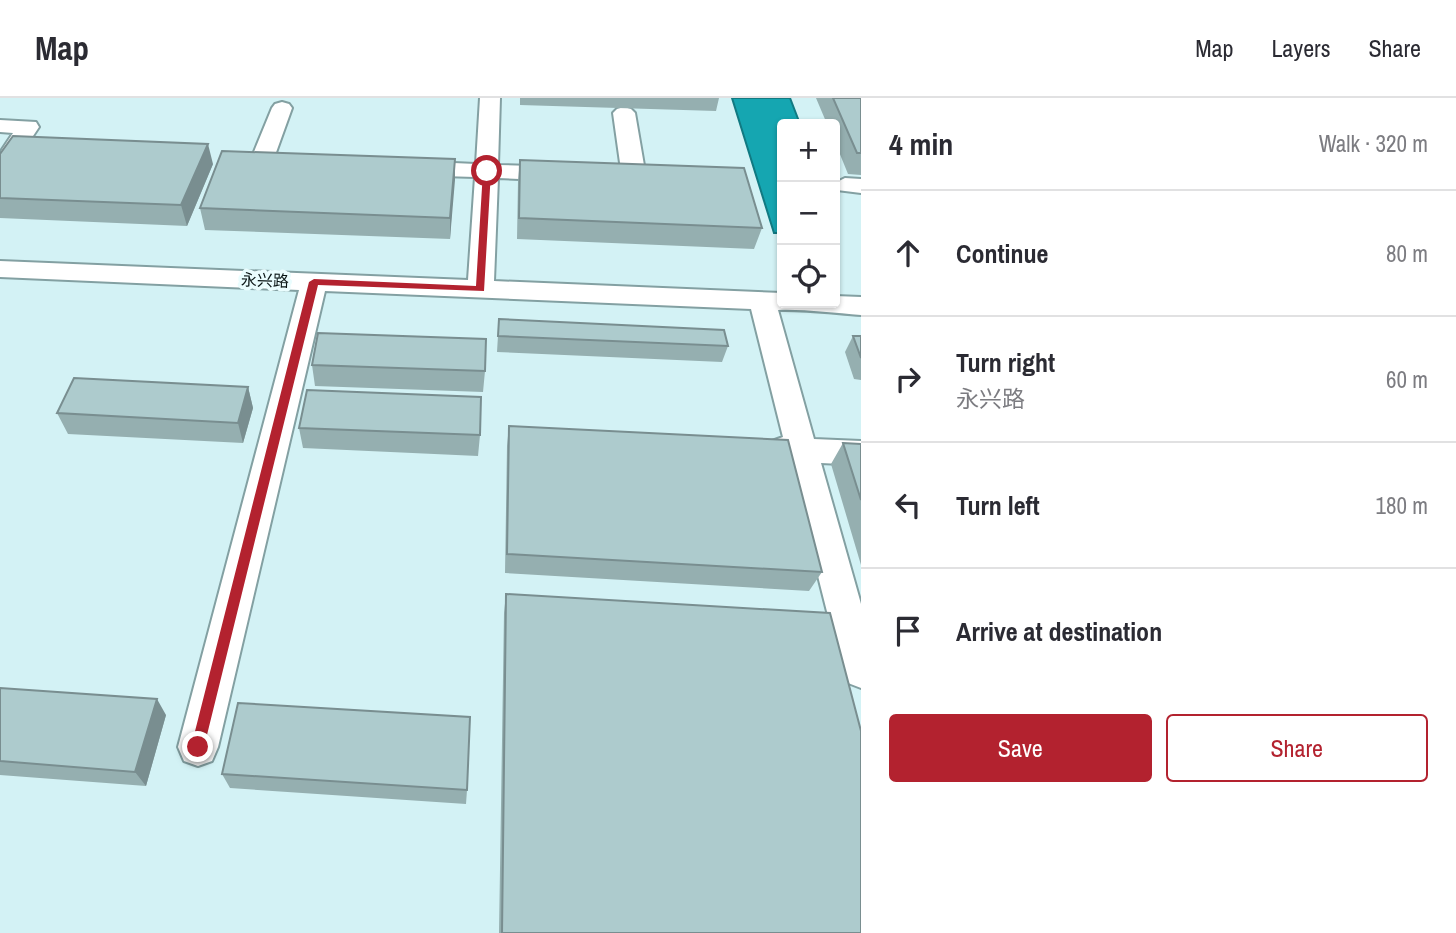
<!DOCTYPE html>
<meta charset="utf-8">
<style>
:root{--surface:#fff;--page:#f2f2f3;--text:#2b2b33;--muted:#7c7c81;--line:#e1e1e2;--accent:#b3222f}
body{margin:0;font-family:"Archivo Narrow","Noto Sans SC",sans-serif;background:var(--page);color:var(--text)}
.controls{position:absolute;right:21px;top:21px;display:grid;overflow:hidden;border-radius:7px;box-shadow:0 2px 5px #0004}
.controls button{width:63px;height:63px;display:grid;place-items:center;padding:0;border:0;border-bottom:2px solid var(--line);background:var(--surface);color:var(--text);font:35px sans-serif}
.stop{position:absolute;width:21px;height:21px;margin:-16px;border:5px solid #b3222f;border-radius:50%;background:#fff}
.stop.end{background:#b3222f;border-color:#fff;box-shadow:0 2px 7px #0008}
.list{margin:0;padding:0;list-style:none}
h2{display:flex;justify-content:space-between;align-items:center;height:91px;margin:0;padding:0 28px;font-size:30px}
h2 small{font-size:23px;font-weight:400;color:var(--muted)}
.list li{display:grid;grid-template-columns:46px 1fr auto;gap:21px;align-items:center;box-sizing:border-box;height:126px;padding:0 28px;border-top:2px solid var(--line)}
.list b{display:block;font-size:26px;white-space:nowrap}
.list p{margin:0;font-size:23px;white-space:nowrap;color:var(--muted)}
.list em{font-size:23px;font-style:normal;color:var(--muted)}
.actions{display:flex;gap:14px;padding:21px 28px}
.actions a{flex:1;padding:16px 0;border:2px solid var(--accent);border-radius:7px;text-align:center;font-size:24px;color:var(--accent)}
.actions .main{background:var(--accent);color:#fff}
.icon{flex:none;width:38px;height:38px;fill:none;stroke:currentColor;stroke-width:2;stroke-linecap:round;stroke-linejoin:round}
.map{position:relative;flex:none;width:861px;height:835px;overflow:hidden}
header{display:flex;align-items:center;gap:42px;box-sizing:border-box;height:98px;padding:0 35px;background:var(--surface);border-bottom:2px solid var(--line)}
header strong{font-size:33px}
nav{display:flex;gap:38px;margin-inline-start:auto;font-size:24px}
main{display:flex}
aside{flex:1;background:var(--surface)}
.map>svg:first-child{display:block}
</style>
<header>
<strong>Map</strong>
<nav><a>Map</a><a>Layers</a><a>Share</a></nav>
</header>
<main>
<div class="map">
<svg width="861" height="835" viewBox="0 0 861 835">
<rect width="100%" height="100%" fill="#d3f2f5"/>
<path fill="#15a6b1" stroke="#117a82" stroke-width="2" d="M732,0H790L800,26H782V135H774Z"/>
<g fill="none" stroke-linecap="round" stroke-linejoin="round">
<g stroke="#83a0a2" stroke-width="4">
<path id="minor" d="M480,0H500L498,67L565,69L573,71L576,76L573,81L565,83L498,80L494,183L782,195V205H835V198L861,199V217C833,215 804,211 778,212L814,341L861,343V367L821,365L861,506V590L848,585L842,573L789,363L772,359L767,351L772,343L783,339L751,211L325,193L218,649L212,663L198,668L184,663L178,649L299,192L0,179V163L468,182L475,79L409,77L401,75L398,70L401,65L409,63L476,66Z
M282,4L289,6L292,10L274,60L300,62L303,67L300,72L292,74L252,71L249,66L272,10L275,6Z
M624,9L631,11L635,15L646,79L642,84H626L622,79L613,15L617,11Z
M0,22L36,24L39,29L27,47L46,49L49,54L46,59L38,61L4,58L1,53L13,35L0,34Z
M845,80L861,81V95L837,92L835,85Z"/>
</g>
<use href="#minor" fill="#fff" fill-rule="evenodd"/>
</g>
<path fill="#95afb0" d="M520,0H719L716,13L520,7Z
M816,0H861V77L848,76L835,44V26H827Z
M0,56L213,66L187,128L0,120Z
M455,61L450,141L205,132L200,110Z
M520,62L762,130L754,151L517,141L518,83Z
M499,221L728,248L722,264L497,254Z
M853,238H861V282L854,281L845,254Z
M312,267L485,273L483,294L315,288Z
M248,289L253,310L243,345L68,336L57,315Z
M509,328L822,474L809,493L505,475L507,348Z
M299,330L480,337L478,358L303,350Z
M843,345L861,346V467L831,366Z
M506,496L861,835H499L504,515Z
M0,590L166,617L146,688L0,677Z
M222,676L467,692L466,706L230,690Z"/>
<path fill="#798e90" d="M208,46L213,66L187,128L181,107Z
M455,61V82L450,141V120Z
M248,289L253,310L243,345L238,325Z
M157,601L166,617L146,688L135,674Z"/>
<path fill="#adcbcd" stroke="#798e90" stroke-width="2" d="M833,0H861V55H857Z
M13,38L208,46L181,107L0,100V56Z
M222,53L455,61L450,120L200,110Z
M520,62L744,70L762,130L519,120Z
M499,221L724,232L728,248L498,238Z
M318,235L486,241L485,273L312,267Z
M853,238H861V260Z
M74,280L248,289L238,325L57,315Z
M307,292L481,299L480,337L299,330Z
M509,328L788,342L822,474L507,456Z
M843,345L861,346V402Z
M506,496L830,515L861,633V835H502Z
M0,590L157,601L135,674L0,663Z
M238,605L470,619L467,692L222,676Z"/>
<path fill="#b3222f" d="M487,70L491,73L484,193L318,187L204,649L198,656L193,654L191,649L309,184L314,181L476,188L483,73Z"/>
<g text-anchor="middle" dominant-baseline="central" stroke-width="7" stroke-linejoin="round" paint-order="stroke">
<g font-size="16" fill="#081313" stroke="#eafdfe">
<text transform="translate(265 182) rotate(2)">永兴路</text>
</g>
</g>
</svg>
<div class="controls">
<button>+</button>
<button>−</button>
<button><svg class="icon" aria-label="locate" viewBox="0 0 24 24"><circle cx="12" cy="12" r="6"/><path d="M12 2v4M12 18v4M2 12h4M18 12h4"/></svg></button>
</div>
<div class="stop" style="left:487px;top:73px"></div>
<div class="stop end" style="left:198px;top:649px"></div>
</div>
<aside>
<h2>4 min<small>Walk · 320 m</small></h2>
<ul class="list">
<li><svg class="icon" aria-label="ahead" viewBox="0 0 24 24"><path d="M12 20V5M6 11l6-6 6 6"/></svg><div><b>Continue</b></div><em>80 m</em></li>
<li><svg class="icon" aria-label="right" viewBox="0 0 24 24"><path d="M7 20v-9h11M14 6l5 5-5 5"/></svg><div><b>Turn right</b><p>永兴路</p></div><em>60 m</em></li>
<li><svg class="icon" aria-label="left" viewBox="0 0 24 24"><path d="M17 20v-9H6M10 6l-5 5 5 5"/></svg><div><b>Turn left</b></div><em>180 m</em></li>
<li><svg class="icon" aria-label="arrive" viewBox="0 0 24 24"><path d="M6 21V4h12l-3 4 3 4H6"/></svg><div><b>Arrive at destination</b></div></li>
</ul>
<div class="actions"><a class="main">Save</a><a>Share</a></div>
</aside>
</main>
